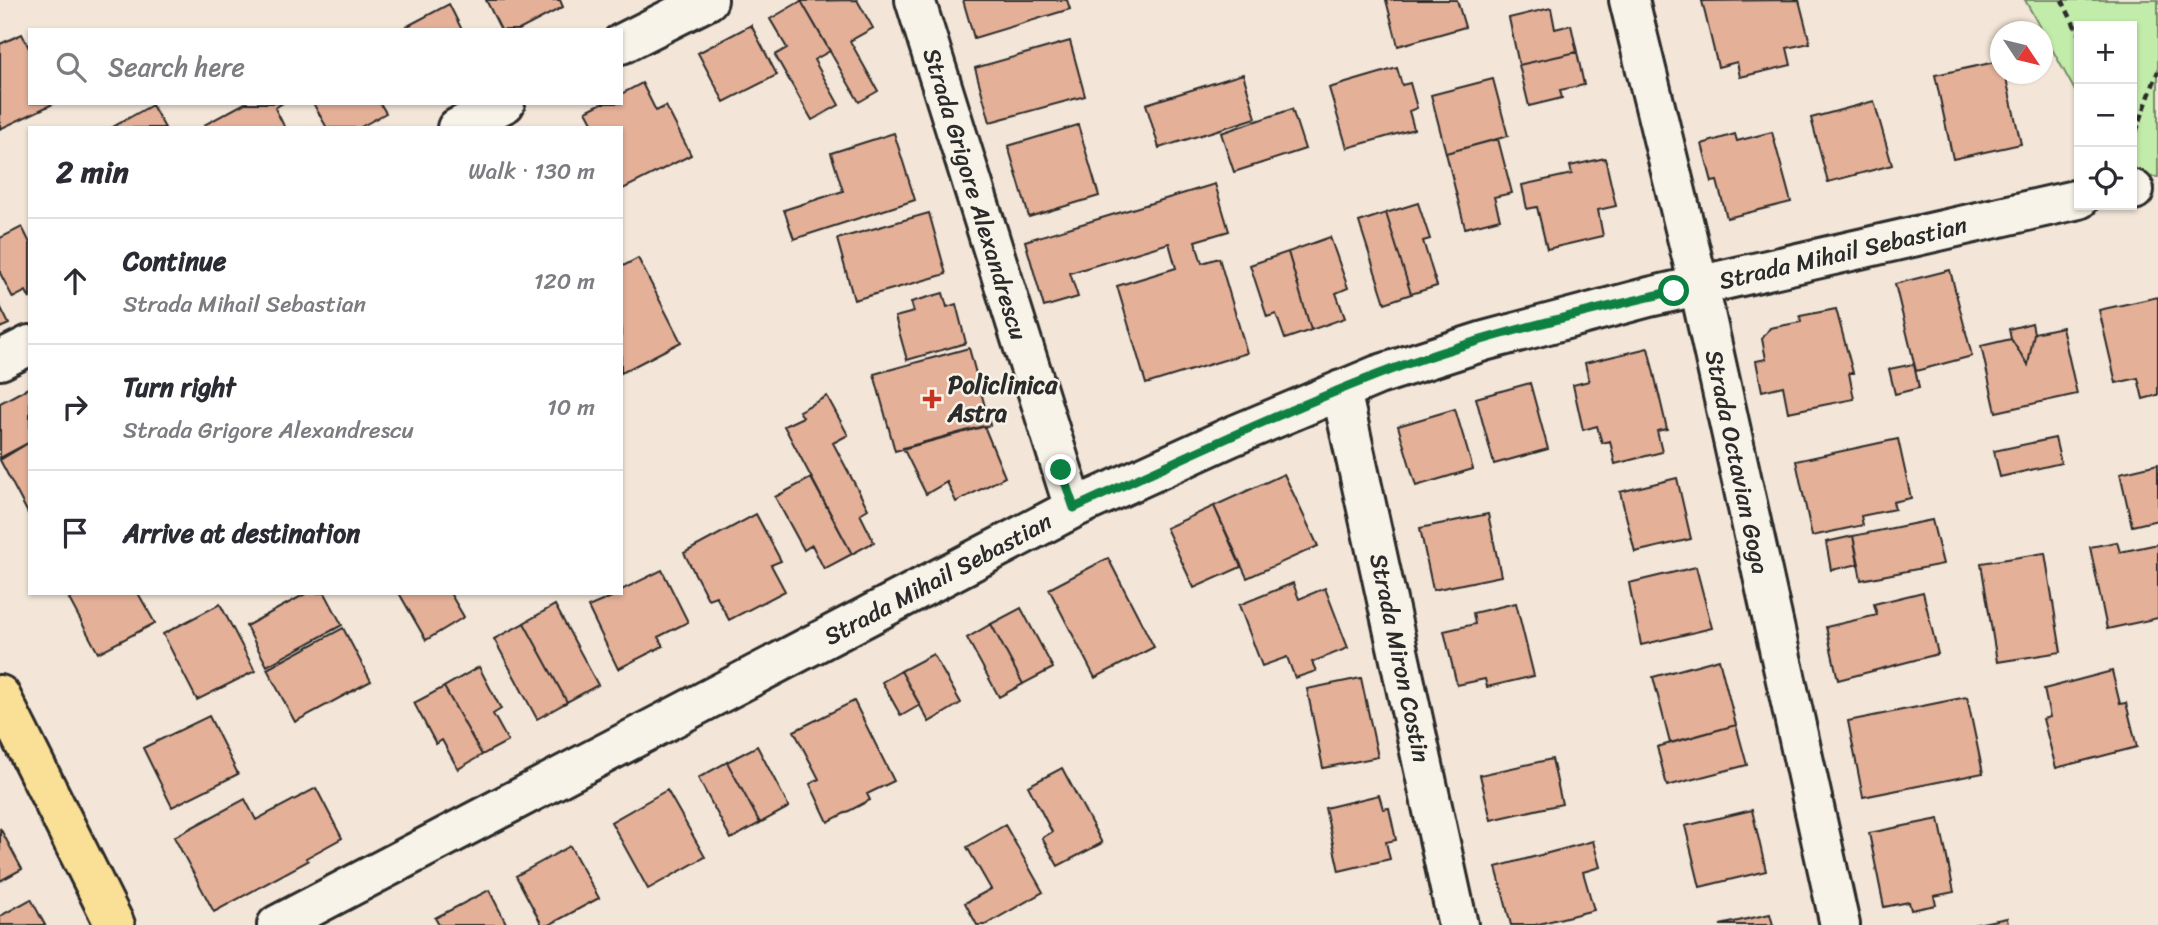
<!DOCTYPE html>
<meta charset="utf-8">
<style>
:root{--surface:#fff;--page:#f7f7f7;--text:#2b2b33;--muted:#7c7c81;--line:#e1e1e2}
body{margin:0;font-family:Sriracha,sans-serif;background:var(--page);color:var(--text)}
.controls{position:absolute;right:21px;top:21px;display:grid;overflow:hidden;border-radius:0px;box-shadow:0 2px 5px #0004}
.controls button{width:63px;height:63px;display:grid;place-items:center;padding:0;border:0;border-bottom:2px solid var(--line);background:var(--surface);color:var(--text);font:35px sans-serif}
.compass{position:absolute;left:1990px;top:21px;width:63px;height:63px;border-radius:50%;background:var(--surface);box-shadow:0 2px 5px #0004;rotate:125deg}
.stop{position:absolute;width:21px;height:21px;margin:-16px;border:5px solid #0b8043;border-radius:50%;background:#fff}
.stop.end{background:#0b8043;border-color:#fff;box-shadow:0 2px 7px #0008}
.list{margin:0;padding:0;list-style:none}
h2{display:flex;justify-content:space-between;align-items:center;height:91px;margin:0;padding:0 28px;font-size:30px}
h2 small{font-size:23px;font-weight:400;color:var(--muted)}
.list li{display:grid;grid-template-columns:46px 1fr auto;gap:21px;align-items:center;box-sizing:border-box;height:126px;padding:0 28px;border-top:2px solid var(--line)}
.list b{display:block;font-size:26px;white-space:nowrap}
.list p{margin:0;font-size:23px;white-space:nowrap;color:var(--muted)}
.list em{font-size:23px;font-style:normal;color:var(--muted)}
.icon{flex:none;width:38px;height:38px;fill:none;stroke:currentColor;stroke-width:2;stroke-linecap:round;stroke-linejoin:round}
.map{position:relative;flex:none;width:2158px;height:925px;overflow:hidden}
.search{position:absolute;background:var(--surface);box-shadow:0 2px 5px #0004;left:28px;top:28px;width:595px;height:77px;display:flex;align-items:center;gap:18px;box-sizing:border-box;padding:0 24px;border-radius:0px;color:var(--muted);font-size:26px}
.panel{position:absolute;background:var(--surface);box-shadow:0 2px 5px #0004;left:28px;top:126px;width:595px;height:469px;border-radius:0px}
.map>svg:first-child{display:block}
</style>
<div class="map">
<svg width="2158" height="925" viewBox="0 0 2158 925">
<rect width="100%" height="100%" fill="#f3e6d8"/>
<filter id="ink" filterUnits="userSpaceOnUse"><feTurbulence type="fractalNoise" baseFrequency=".0143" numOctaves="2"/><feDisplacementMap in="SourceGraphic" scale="14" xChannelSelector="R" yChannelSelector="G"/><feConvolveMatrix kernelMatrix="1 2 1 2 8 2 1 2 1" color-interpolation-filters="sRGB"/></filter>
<g filter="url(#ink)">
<path fill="#c2eca9" stroke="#768c6a" stroke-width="2" d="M2025,0H2158V177L2132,176V26H2079V98Z"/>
<path fill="#e4b098" stroke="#2b2b2b" stroke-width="2" d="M486,0H560L563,7L519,30H501Z
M857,0L873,28L850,41L878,91L859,102L801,1Z
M963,0H1067L1070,9L974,38Z
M1386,0H1457L1465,27L1398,46Z
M1799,0L1810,43L1787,48L1791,65L1740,77L1737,62L1718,67L1702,1Z
M801,1L830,51L814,60L839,105L812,120L775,55L787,48L770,19Z
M449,4L462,30H400Z
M1551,8L1555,29L1571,25L1577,52L1519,65L1509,18Z
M751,25L777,75L724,102L698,53Z
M22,34L30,50V103H55L0,129V44Z
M1070,41L1085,96L990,122L975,68Z
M1577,52L1584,85L1560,90L1562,98L1529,106L1519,65Z
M2000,61V74H2005L2021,144L1953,159L1935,75Z
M1397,68L1402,85L1410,83L1417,108L1409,111L1414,129L1347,148L1329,88Z
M1243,74L1256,118L1159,148L1146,104Z
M1493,79L1508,136L1446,153L1431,95Z
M642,83L656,111L666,106L691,155L621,190V128H595L586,111L602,103H621V94Z
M1874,101L1892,165L1828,182L1811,118Z
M245,103H283L275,108L285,128H206L204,125Z
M313,103H380L386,113L359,128H327Z
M152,105L165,128H111Z
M1292,109L1305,149L1234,172L1221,133Z
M1078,125L1099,196L1029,217L1008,146Z
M1772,132L1791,202L1727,218L1717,181L1712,182L1702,144L1735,134L1737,141Z
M894,133L915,200L794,239L784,210L843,191L831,153Z
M1498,139L1512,193L1494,197L1500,219L1465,228L1446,153Z
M1605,158L1616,206L1598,210L1603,236L1547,249L1537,207L1527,209L1522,185L1572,174L1570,166Z
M1215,184L1229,231L1195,241L1202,263L1219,258L1247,353L1146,384L1117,286L1176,268L1169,243L1070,273L1078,297L1044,307L1025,241Z
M1418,203L1430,239L1423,241L1437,286L1411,294L1386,213Z
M929,213L946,274L854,300L837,239Z
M1386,213L1411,294L1385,303L1359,222Z
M22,227L30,243V299L26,291L13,298L0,273V238Z
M1330,237L1348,288L1336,293L1345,318L1311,330L1288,252Z
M1288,252L1311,330L1285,339L1276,314L1267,317L1250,265Z
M638,258L681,342L621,373V267Z
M1950,270L1972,356L1916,371L1895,284Z
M943,293L947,307L956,304L966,343L907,360L895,317L914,312L911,302Z
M2158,297V395L2143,399L2138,378L2116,383L2099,310Z
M0,306L9,324L0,328Z
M1836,309L1853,373H1849L1854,399L1788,412L1783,386L1762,391L1756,361L1766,359L1762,339L1770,328L1801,322L1800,316Z
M2032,323L2034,333L2028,365L2011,339L2009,329Z
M2062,327L2077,394L1996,412L1981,346L2011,339L2028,365L2034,333Z
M969,348L990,425L895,451L874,374Z
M1648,348L1667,429L1657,431L1662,452L1615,464L1610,441L1602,443L1597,426L1583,430L1573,385L1589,381L1585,363Z
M1914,364L1919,388L1895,394L1889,369Z
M1530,383L1548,449L1494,464L1476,398Z
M30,387V442L0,458V403Z
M827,396L848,435L833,443L868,509L860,514L874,542L852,554L784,426L803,417L799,411Z
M1455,409L1473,469L1416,486L1398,426Z
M984,426L1005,477L956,502L947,482L926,494L903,448Z
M2055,438L2061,463L2000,477L1994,451Z
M1898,439L1911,498L1893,502L1895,509L1861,516L1863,525L1812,536L1796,461Z
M30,442V517L0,460Z
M2158,464V520L2132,526L2120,473Z
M1284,474L1318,546L1247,578L1214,506Z
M811,478L852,554L824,569L812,545L804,550L775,497Z
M1677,478L1691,539L1635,552L1620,492Z
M1214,506L1241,567L1194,588L1166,528Z
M756,514L781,561L771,565L785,591L729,620L716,596L708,599L684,553Z
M1488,514L1501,576L1433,590L1420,528Z
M1932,520L1943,564L1861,580L1853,536Z
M1853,536L1859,564L1831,570L1826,542Z
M2117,542L2120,552L2158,544V618L2107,629L2090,547Z
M2045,553L2061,652L1997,662L1981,563Z
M1108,558L1154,647L1095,678L1049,589Z
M1696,567L1712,628L1641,645L1629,583Z
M662,570L688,622L658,637L663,646L618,669L588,607L621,593V590Z
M1293,583L1299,599L1325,588L1348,648L1312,662L1316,671L1295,678L1287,657L1262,666L1239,605Z
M1923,592L1938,654L1838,680L1826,627L1877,615L1874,604Z
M80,593H138L155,623L98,653L69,599Z
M307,593H325L342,625L267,666L246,626Z
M399,593H450L464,617L426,640Z
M1516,603L1534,676L1487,687L1485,679L1457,685L1444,631L1475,624L1473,613Z
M220,604L255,671L197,700L163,634Z
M555,605L598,685L567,702L524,623Z
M1021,608L1053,668L1023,684L991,624Z
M524,623L567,702L537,719L494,639Z
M991,624L1023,684L999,697L967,638Z
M343,628L371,681L295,722L267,669Z
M933,654L961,703L929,722L901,671Z
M1719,659L1736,725L1670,743L1653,677Z
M479,667L501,709L493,714L508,741L482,755L444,687Z
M901,671L920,705L901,716L882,682Z
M2112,671L2120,704L2126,703L2137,747L2056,768L2043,719L2050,717L2044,689Z
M1361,678L1378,757L1323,768L1307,689Z
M444,687L482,755L458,769L442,740L436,744L414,703Z
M1967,697L1983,773L1863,797L1848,721Z
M854,701L894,781L867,794L870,800L828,822L810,784L819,779L794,731Z
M209,716L238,774L172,807L143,748Z
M1736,725L1747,765L1667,786L1657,747Z
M757,746L789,807L760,823L727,762Z
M1552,759L1562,804L1491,820L1480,775Z
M727,762L760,823L731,839L698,778Z
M1062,768L1102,843L1058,866L1042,838L1052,832L1028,786Z
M316,788L342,838L306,858L308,861L214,912L174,837L245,799L256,820Z
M667,790L705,857L648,889L611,822Z
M1379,795L1383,809L1389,808L1396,840L1386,842L1390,859L1339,871L1325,808Z
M1752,810L1766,871L1700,887L1685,826Z
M1939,819L1954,892L1934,896L1936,905L1911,910L1909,902L1884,907L1869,833Z
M1005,825L1043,892L985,925H977L965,903L991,889L967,847Z
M0,828L22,869L0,881Z
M1593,841L1600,867L1583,872L1594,910L1535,925H1511L1496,867Z
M570,846L599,898L549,925H542L516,876Z
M489,890L507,925H439L435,918Z
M31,899L45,925H0V916Z
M1770,914L1773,925H1720Z
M2007,918L2008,925H1972Z"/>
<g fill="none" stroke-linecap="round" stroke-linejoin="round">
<g stroke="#2b2b2b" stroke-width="44">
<path id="minor" d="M915,0L1074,508
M621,44L708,0
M457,128L505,103
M2132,190H2134
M0,360L30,345
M1341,390L1458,925
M277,925L1074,508L1230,437L1378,375L1484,341L1649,297L2079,199"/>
</g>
<g stroke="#2b2b2b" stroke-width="44">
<path id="secondary" d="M1629,0L1699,286L1840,925"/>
</g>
<g stroke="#2b2b2b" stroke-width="44">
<path id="primary" d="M0,695L115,925"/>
</g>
<path stroke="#2b2b2b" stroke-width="4.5" stroke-dasharray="7 5" stroke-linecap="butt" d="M2062,0L2079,35
M2132,143L2158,71"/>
<use href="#minor" stroke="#f7f3e8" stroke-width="38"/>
<use href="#secondary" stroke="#f7f3e8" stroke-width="38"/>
<use href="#primary" stroke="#fadf96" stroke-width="38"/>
</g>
</g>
<g fill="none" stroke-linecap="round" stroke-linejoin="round" filter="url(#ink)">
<path stroke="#0b8043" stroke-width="9" d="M1061,470L1074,508C1174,462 1274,415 1377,375C1472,338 1574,315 1674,291"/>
</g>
<path fill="#c8321e" stroke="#f7f3e8" stroke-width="2.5" d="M928.5 388.5h7v7h7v7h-7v7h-7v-7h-7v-7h7z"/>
<g text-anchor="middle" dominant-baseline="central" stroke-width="5" stroke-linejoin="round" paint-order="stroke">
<g font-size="24" fill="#2b2b2b" stroke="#f7f3e8">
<text transform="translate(975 194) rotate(73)">Strada Grigore Alexandrescu</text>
<text transform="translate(1843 253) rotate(-13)">Strada Mihail Sebastian</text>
<text transform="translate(1737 462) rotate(78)">Strada Octavian Goga</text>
<text transform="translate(938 579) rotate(-28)">Strada Mihail Sebastian</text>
<text transform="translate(1400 658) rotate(78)">Strada Miron Costin</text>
</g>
<g font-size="24" font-weight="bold" fill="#2b2b2b" stroke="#f7f3e8" text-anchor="start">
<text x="948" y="385">Policlinica<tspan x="948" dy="28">Astra</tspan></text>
</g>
</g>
</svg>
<div class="controls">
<button>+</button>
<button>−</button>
<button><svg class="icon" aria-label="locate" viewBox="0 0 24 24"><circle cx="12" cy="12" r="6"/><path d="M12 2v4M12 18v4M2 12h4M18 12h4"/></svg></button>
</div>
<svg class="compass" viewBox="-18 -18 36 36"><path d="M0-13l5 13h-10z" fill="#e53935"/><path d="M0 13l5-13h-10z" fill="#7c7c81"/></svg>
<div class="stop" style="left:1674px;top:291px"></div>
<div class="stop end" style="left:1061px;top:470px"></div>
<div class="search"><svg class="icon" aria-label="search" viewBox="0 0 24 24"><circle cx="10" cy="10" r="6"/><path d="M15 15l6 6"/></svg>Search here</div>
<section class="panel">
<h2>2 min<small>Walk · 130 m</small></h2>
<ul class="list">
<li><svg class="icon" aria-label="ahead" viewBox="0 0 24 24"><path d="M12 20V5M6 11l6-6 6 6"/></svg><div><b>Continue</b><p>Strada Mihail Sebastian</p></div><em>120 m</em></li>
<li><svg class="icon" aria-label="right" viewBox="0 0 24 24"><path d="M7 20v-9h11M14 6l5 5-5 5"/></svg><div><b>Turn right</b><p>Strada Grigore Alexandrescu</p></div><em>10 m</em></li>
<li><svg class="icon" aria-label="arrive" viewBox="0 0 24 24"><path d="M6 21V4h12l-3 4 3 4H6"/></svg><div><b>Arrive at destination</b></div></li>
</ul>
</section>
</div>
